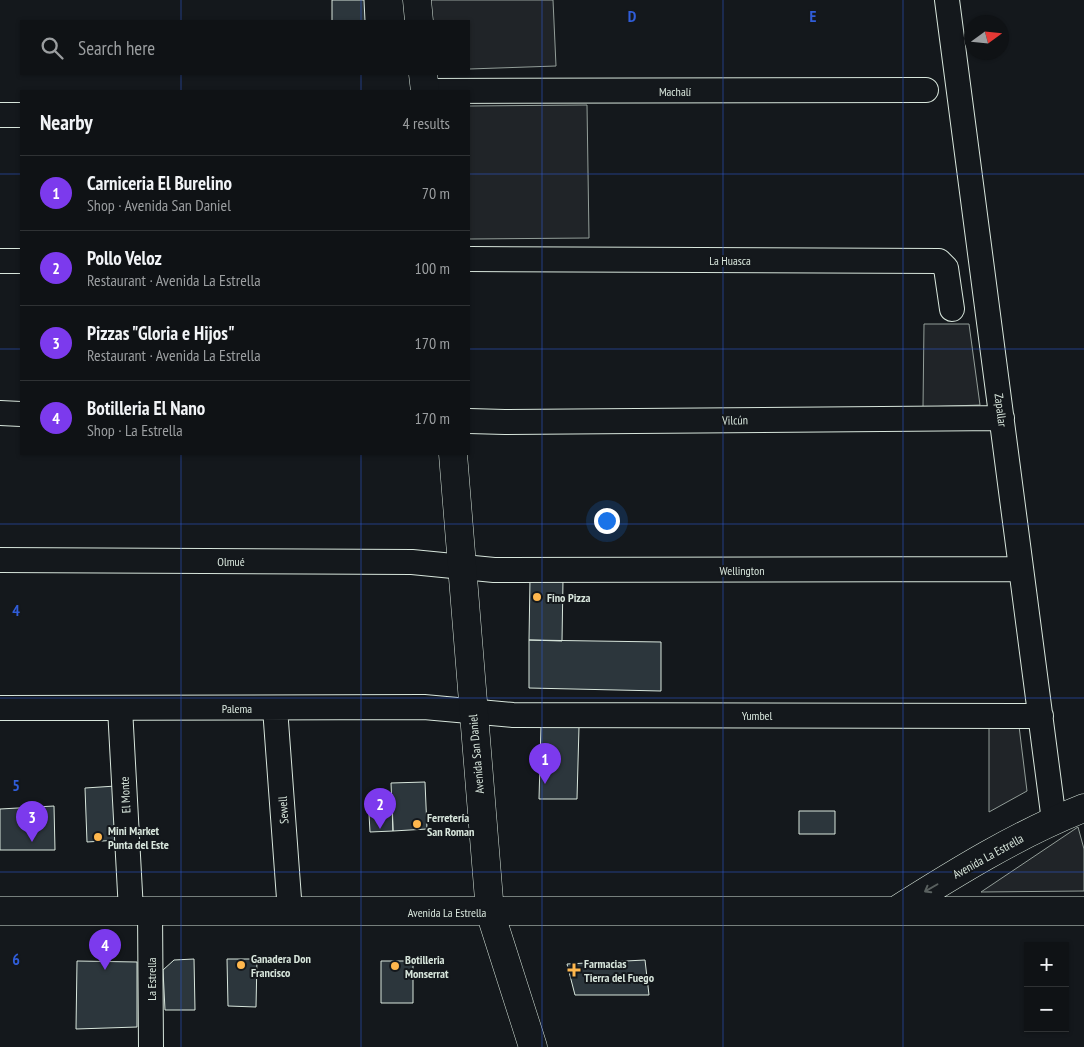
<!DOCTYPE html>
<meta charset="utf-8">
<style>
:root{--surface:#0f1215;--page:#181b1e;--text:#f1f3f6;--muted:#9b9ea0;--line:#2f3234;--accent:#7c3aed}
body{margin:0;font-family:"PT Sans Narrow",sans-serif;background:var(--page);color:var(--text)}
.controls{position:absolute;right:15px;bottom:15px;display:grid;overflow:hidden;border-radius:0px;box-shadow:0 1px 4px #0004}
.controls button{width:45px;height:45px;display:grid;place-items:center;padding:0;border:0;border-bottom:1px solid var(--line);background:var(--surface);color:var(--text);font:25px sans-serif}
.compass{position:absolute;left:964px;top:15px;width:45px;height:45px;border-radius:50%;background:var(--surface);box-shadow:0 1px 4px #0004;rotate:75deg}
.you{position:absolute;left:606px;top:520px;width:18px;height:18px;margin:-12px;border:4px solid #fff;border-radius:50%;background:#1a73e8;box-shadow:0 0 0 8px #1a73e833}
.badge{display:grid;place-items:center;width:32px;height:32px;border-radius:50%;background:var(--accent);color:#fff;font-size:16px;font-weight:700}
.pin{position:absolute;translate:-50% -41px;filter:drop-shadow(0 1px 2px #0008)}
.pin::after{content:'';position:absolute;top:26px;width:18px;height:15px;background:inherit;clip-path:polygon(0 0,100% 0,50% 100%)}
.list{margin:0;padding:0;list-style:none}
h2{display:flex;justify-content:space-between;align-items:center;height:65px;margin:0;padding:0 20px;font-size:21px}
h2 small{font-size:16px;font-weight:400;color:var(--muted)}
.list li{display:grid;grid-template-columns:32px 1fr auto;gap:15px;align-items:center;box-sizing:border-box;height:75px;padding:0 20px;border-top:1px solid var(--line)}
.list b{display:block;font-size:19px;white-space:nowrap}
.list p{margin:0;font-size:16px;white-space:nowrap;color:var(--muted)}
.list em{font-size:16px;font-style:normal;color:var(--muted)}
.icon{flex:none;width:28px;height:28px;fill:none;stroke:currentColor;stroke-width:2;stroke-linecap:round;stroke-linejoin:round}
.map{position:relative;flex:none;width:1084px;height:1047px;overflow:hidden}
.search{position:absolute;background:var(--surface);box-shadow:0 1px 4px #0004;left:20px;top:20px;width:450px;height:55px;display:flex;align-items:center;gap:12px;box-sizing:border-box;padding:0 18px;border-radius:0px;color:var(--muted);font-size:19px}
.panel{position:absolute;background:var(--surface);box-shadow:0 1px 4px #0004;left:20px;top:90px;width:450px;height:365px;border-radius:0px}
.map>svg:first-child{display:block}
</style>
<div class="map">
<svg width="1084" height="1047" viewBox="0 0 1084 1047">
<rect width="100%" height="100%" fill="#14181c"/>
<path fill="#202428" stroke="#939e99" d="M430,0H553L556,66L469,69V21H430Z
M587,105L589,238L469,239V106Z
M924,324H969L980,405L923,407Z
M989,724L1019,726L1027,791L989,812Z
M1078,827L1084,849V891L981,892Z"/>
<path fill="#2c363c" stroke="#d8e6dc" d="M332,0H364L365,21H332Z
M530,579L563,580L562,641L529,640Z
M529,640L661,642V691L529,688Z
M541,726L579,727L577,799H539Z
M425,782L427,829L393,831L391,783Z
M116,786L118,840L87,842L85,788Z
M392,794L393,831L370,832L368,796Z
M54,806L55,850H0V809Z
M799,811H835V834H799Z
M194,959L195,1010H165L163,970L174,960Z
M227,959H257L256,1007L228,1006Z
M645,960L649,995H575L567,964Z
M77,961L137,962V1027L76,1029Z
M381,961H413V1003H381Z"/>
<g fill="none" stroke-linecap="round" stroke-linejoin="round">
<g stroke="#d8e6dc" stroke-width="26">
<path id="street" d="M947,0L1054,821
M425,91L926,90
M0,115H21
M469,259L939,261L946,268L952,309
M0,261H21
M0,413L21,414
M469,421L505,422L1002,418
M0,560L412,562L494,570L1021,569
M0,708L424,707L513,715L1041,716
M120,708L131,911
M275,708L290,912
M150,911L151,1047"/>
</g>
<g stroke="#d8e6dc" stroke-width="29">
<path id="secondary" d="M417,0L419,21
M423,74L425,91
M453,454L490,912L533,1047
M0,911H1084
M895,911C955,873 1018,834 1084,808"/>
</g>
<use href="#street" stroke="#14181c" stroke-width="24"/>
<use href="#secondary" stroke="#14181c" stroke-width="28"/>
</g>
<defs><path id="oneway-shaft" d="M-6 0H5M1.5-3L5.5 0L1.5 3" fill="none" stroke-width="1.6" stroke-linecap="round" stroke-linejoin="round" transform="scale(1.25)"/></defs>
<use stroke="#59605f" href="#oneway-shaft" transform="translate(931 888) rotate(150)"/>
<path fill="none" stroke="#305dd8" stroke-width="1" stroke-opacity="0.55" d="M181,0V21M361,0V21M542,0V1047M723,0V1047M903,0V1047M181,74V91M361,74V91M0,174H21M469,174H1084M0,349H21M469,349H1084M181,454V1047M361,454V1047M0,524H1084M0,698H1084M0,872H1084"/>
<g fill="#ffb74d" stroke="#14181c" stroke-width="2">
<circle cx="537" cy="597" r="5"/>
<circle cx="417" cy="824" r="5"/>
<circle cx="98" cy="837" r="5"/>
<circle cx="241" cy="965" r="5"/>
<circle cx="395" cy="966" r="5"/>
<path d="M571.5 962.5h5v5h5v5h-5v5h-5v-5h-5v-5h5z"/>
</g>
<g text-anchor="middle" dominant-baseline="central" stroke-width="4" stroke-linejoin="round" paint-order="stroke">
<g font-size="12" fill="#d8e6dc" stroke="#14181c">
<text x="675" y="91">Machalí</text>
<text x="730" y="260">La Huasca</text>
<text transform="translate(1001 410) rotate(83)">Zapallar</text>
<text transform="translate(735 420) rotate(-1)">Vilcún</text>
<text x="231" y="561">Olmué</text>
<text x="742" y="570">Wellington</text>
<text x="237" y="708">Palema</text>
<text x="757" y="715">Yumbel</text>
<text transform="translate(476 754) rotate(-95)">Avenida San Daniel</text>
<text transform="translate(125 795) rotate(-93)">El Monte</text>
<text transform="translate(283 810) rotate(-94)">Sewell</text>
<text transform="translate(988 856) rotate(-29)">Avenida La Estrella</text>
<text x="447" y="912">Avenida La Estrella</text>
<text transform="translate(151 979) rotate(-90)">La Estrella</text>
</g>
<g font-size="12" font-weight="bold" fill="#d8e6dc" stroke="#14181c" text-anchor="start">
<text x="547" y="597">Fino Pizza</text>
<text x="427" y="817">Ferretería<tspan x="427" dy="14">San Roman</tspan></text>
<text x="108" y="830">Mini Market<tspan x="108" dy="14">Punta del Este</tspan></text>
<text x="251" y="958">Ganadera Don<tspan x="251" dy="14">Francisco</tspan></text>
<text x="405" y="959">Botilleria<tspan x="405" dy="14">Monserrat</tspan></text>
<text x="584" y="963">Farmacias<tspan x="584" dy="14">Tierra del Fuego</tspan></text>
</g>
</g>
<g font-size="16" text-anchor="middle" font-weight="bold" fill="#305dd8" stroke="#14181c" stroke-width="4" stroke-linejoin="round" paint-order="stroke">
<text x="632" y="22">D</text>
<text x="813" y="22">E</text>
<text x="16" y="616">4</text>
<text x="16" y="791">5</text>
<text x="16" y="965">6</text>
</g>
</svg>
<div class="controls">
<button>+</button>
<button>−</button>
</div>
<svg class="compass" viewBox="-18 -18 36 36"><path d="M0-13l5 13h-10z" fill="#e53935"/><path d="M0 13l5-13h-10z" fill="#9b9ea0"/></svg>
<div class="you"></div>
<div class="pin badge" style="left:545px;top:784px">1</div>
<div class="pin badge" style="left:380px;top:829px">2</div>
<div class="pin badge" style="left:32px;top:842px">3</div>
<div class="pin badge" style="left:105px;top:970px">4</div>
<div class="search"><svg class="icon" aria-label="search" viewBox="0 0 24 24"><circle cx="10" cy="10" r="6"/><path d="M15 15l6 6"/></svg>Search here</div>
<section class="panel">
<h2>Nearby<small>4 results</small></h2>
<ul class="list">
<li><span class="badge">1</span><div><b>Carniceria El Burelino</b><p>Shop · Avenida San Daniel</p></div><em>70 m</em></li>
<li><span class="badge">2</span><div><b>Pollo Veloz</b><p>Restaurant · Avenida La Estrella</p></div><em>100 m</em></li>
<li><span class="badge">3</span><div><b>Pizzas &quot;Gloria e Hijos&quot;</b><p>Restaurant · Avenida La Estrella</p></div><em>170 m</em></li>
<li><span class="badge">4</span><div><b>Botilleria El Nano</b><p>Shop · La Estrella</p></div><em>170 m</em></li>
</ul>
</section>
</div>
